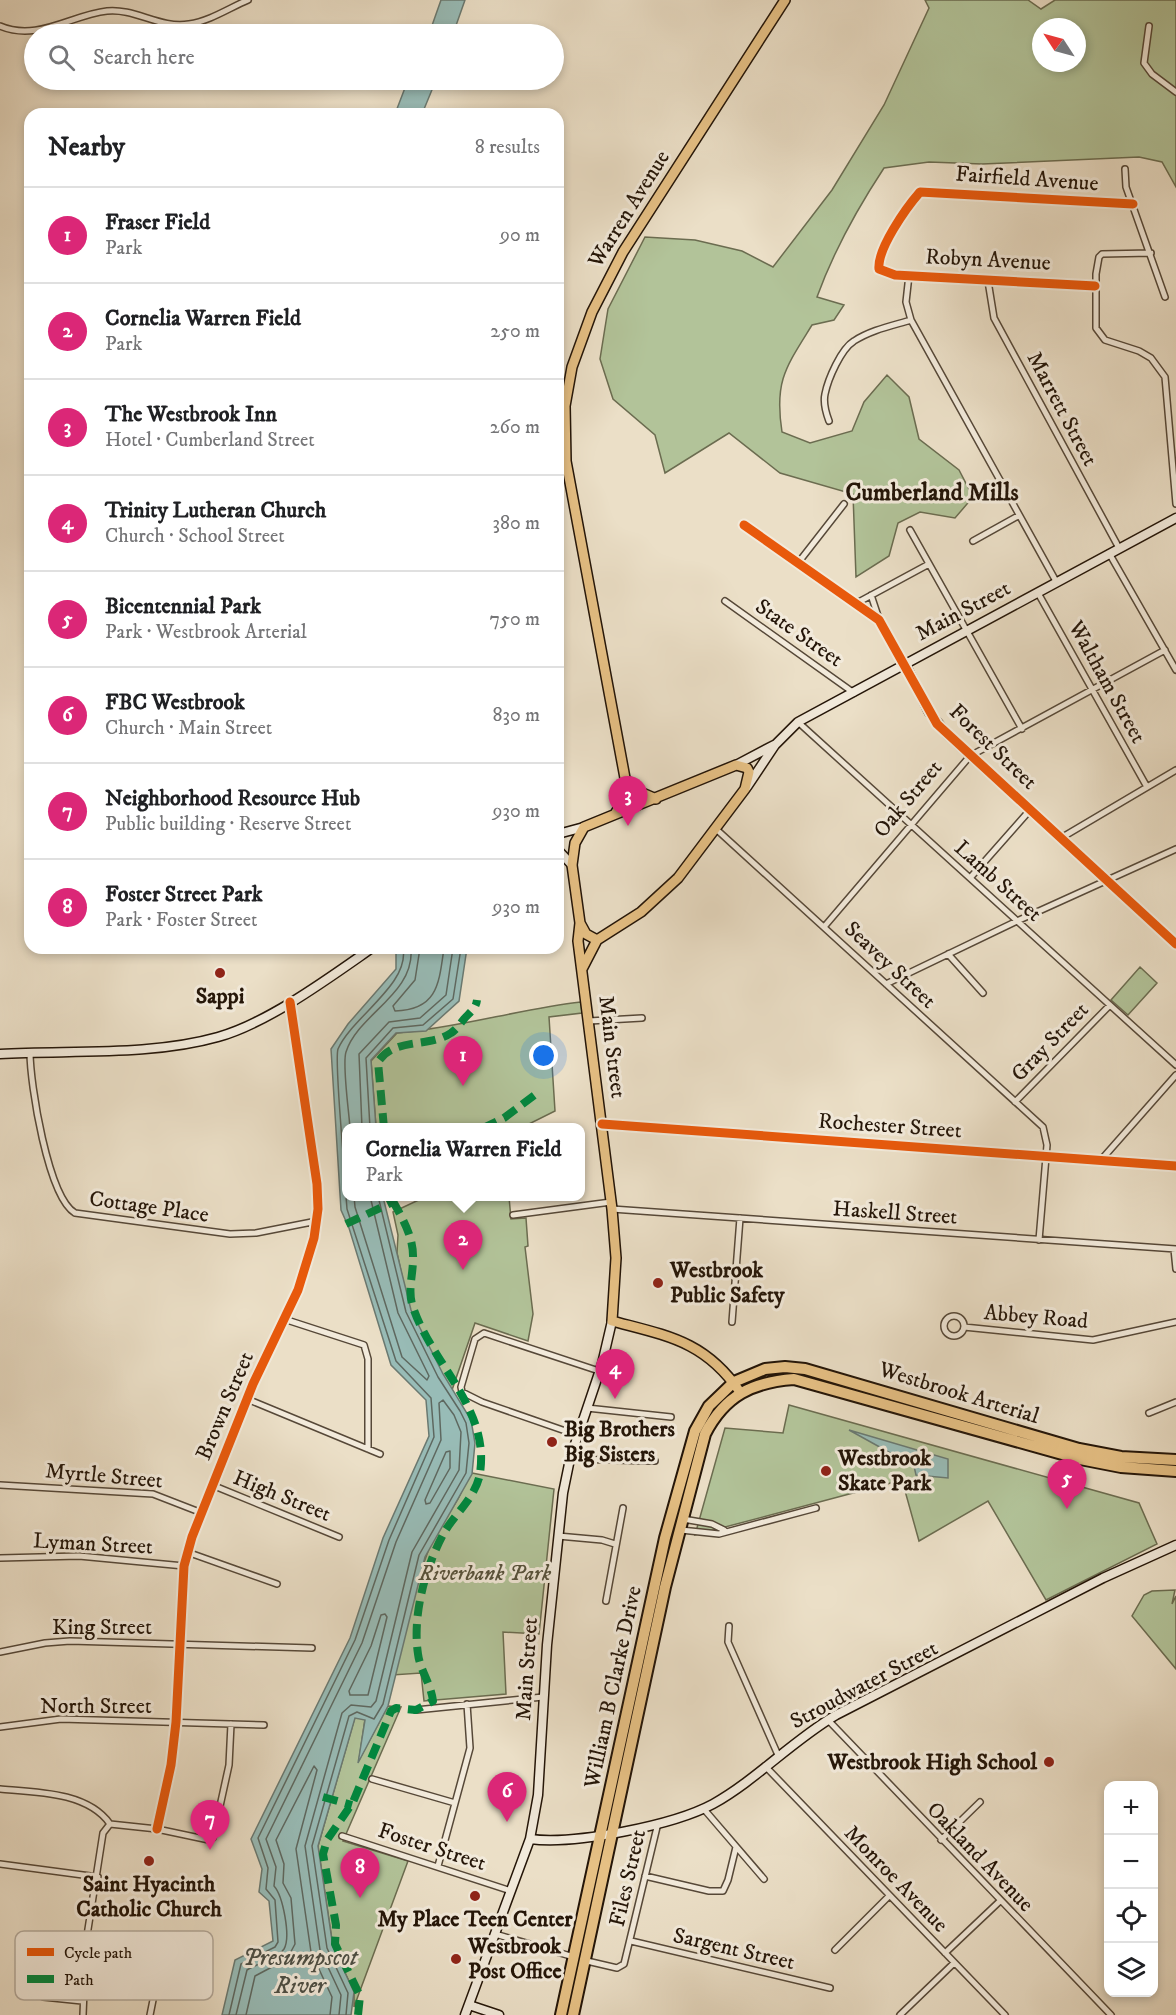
<!DOCTYPE html>
<meta charset="utf-8">
<style>
:root{--surface:#fff;--page:#f6f6f6;--text:#202124;--muted:#757577;--line:#e0e0e0;--accent:#db2777}
body{margin:0;font-family:"IM FELL DW Pica",serif;background:var(--page);color:var(--text)}
.controls{position:absolute;right:18px;bottom:18px;display:grid;overflow:hidden;border-radius:12px;box-shadow:0 3px 9px #0003}
.controls button{width:54px;height:54px;display:grid;place-items:center;padding:0;border:0;border-bottom:2px solid var(--line);background:var(--surface);color:var(--text);font:30px sans-serif}
.compass{position:absolute;left:1032px;top:18px;width:54px;height:54px;border-radius:50%;background:var(--surface);box-shadow:0 3px 9px #0003;rotate:306deg}
.you{position:absolute;left:544px;top:1056px;width:21px;height:21px;margin:-15px;border:4px solid #fff;border-radius:50%;background:#1a73e8;box-shadow:0 0 0 9px #1a73e833}
.badge{display:grid;place-items:center;width:39px;height:39px;border-radius:50%;background:var(--accent);color:#fff;font-size:20px;font-weight:700}
.pin{position:absolute;translate:-50% -50px;filter:drop-shadow(0 2px 3px #0008)}
.pin::after{content:'';position:absolute;top:32px;width:21px;height:18px;background:inherit;clip-path:polygon(0 0,100% 0,50% 100%)}
.popup{position:absolute;left:342px;top:1123px;width:243px;height:78px;box-sizing:border-box;display:grid;place-content:center;border-radius:12px;background:var(--surface);filter:drop-shadow(0 2px 4px #0005);font-size:20px;white-space:nowrap;color:var(--muted)}
.popup b{font-size:22px;color:var(--text)}
.popup::after{content:'';position:absolute;left:50%;top:100%;margin-left:-12px;border:12px solid transparent;border-top-color:var(--surface)}
.list{margin:0;padding:0;list-style:none}
h2{display:flex;justify-content:space-between;align-items:center;height:78px;margin:0;padding:0 24px;font-size:26px}
h2 small{font-size:20px;font-weight:400;color:var(--muted)}
.list li{display:grid;grid-template-columns:39px 1fr auto;gap:18px;align-items:center;box-sizing:border-box;height:96px;padding:0 24px;border-top:2px solid var(--line)}
.list b{display:block;font-size:22px;white-space:nowrap}
.list p{margin:0;font-size:20px;white-space:nowrap;color:var(--muted)}
.list em{font-size:20px;font-style:normal;color:var(--muted)}
.icon{flex:none;width:33px;height:33px;fill:none;stroke:currentColor;stroke-width:2;stroke-linecap:round;stroke-linejoin:round}
.map{position:relative;flex:none;width:1176px;height:2015px;overflow:hidden}
.search{position:absolute;background:var(--surface);box-shadow:0 3px 9px #0003;left:24px;top:24px;width:540px;height:66px;display:flex;align-items:center;gap:15px;box-sizing:border-box;padding:0 21px;border-radius:33px;color:var(--muted);font-size:22px}
.panel{position:absolute;background:var(--surface);box-shadow:0 3px 9px #0003;left:24px;top:108px;width:540px;height:846px;border-radius:18px}
.map>svg:first-child{display:block}
</style>
<div class="map">
<svg width="1176" height="2015" viewBox="0 0 1176 2015">
<rect width="100%" height="100%" fill="#ebdfc7"/>
<filter id="stains"><feTurbulence type="fractalNoise" baseFrequency=".00333" numOctaves="4"/><feColorMatrix values="0 0 0 0 .2 0 0 0 0 .09 0 0 0 0 .02 0 0 0 .5 -.17"/></filter>
<radialGradient id="worn" r=".72"><stop offset=".6" stop-color="#630" stop-opacity="0"/><stop offset="1" stop-color="#630" stop-opacity=".3"/></radialGradient>
<path fill="#b2c399" stroke="#6b6c50" stroke-width="1.5" fill-rule="evenodd" d="M925,0H1028L1041,9L1055,0H1176V187L1162,162L1139,157L982,164L929,162L884,168C857,209 834,250 817,297L844,305L834,320L812,325C786,367 774,381 782,432L810,443L852,431L864,402L887,375L909,397L919,439L959,470L973,497L955,518L920,512L898,523L889,556L856,577L853,494L780,473L729,433L665,473L655,435L613,399L600,359L608,309L645,237L695,240L742,251L773,267L832,190L884,105L929,8ZM1041,27H1077V63H1041Z
M1140,967L1157,983L1128,1015L1111,1000Z
M581,1002L582,1013L549,1017L555,1111L523,1127H376L371,1061L397,1033C459,1028 519,1009 581,1002Z
M425,1197H509L511,1219L526,1218L528,1246L525,1247L533,1314L528,1341L475,1323L452,1390L416,1339L397,1253L398,1235L393,1212Z
M789,1405L1139,1503L1157,1544L1046,1600L988,1501L919,1541L902,1480L695,1535L725,1428L783,1433Z
M467,1472L554,1489L539,1634L503,1632L506,1694L424,1701L421,1673L392,1675C403,1632 414,1588 430,1546C441,1517 463,1503 467,1472Z
M1175,1590L1172,1604L1176,1596V1669L1132,1616L1144,1595L1152,1591Z
M388,1706L401,1707L343,1841L408,1861L354,2007V1992L333,1947L318,1846L355,1717L365,1719L359,1760Z"/>
<path fill="#98bcb7" stroke="#6a7971" stroke-width="1.5" d="M441,0H465L453,34H429Z
M408,80H436L422,114H395Z
M396,948H467L459,1001L426,1031L396,1033L371,1060L376,1127L346,1128V1196L383,1197L411,1310L443,1374L471,1420L475,1443L472,1474L425,1557L388,1706L358,1763L365,1720L355,1718L318,1846L333,1947L354,1992L351,2015H222L235,1960L273,1941L269,1901L259,1892L262,1869L251,1839L350,1638L383,1538L429,1436L426,1400L391,1365L349,1228L341,1210L331,1049L348,1024L396,969Z
M849,1430L948,1459V1478L916,1475L914,1466Z"/>
<g fill="none" stroke-linecap="round" stroke-linejoin="round">
<path stroke="#5e6860" stroke-width="1.5" d="M420,948L415,980L393,1006L395,1011C438,1010 439,983 444,948
M350,1128C349,1112 342,1064 346,1052C358,1014 415,994 411,948
M362,1128L359,1054L389,1022L420,1018L446,995L453,948
M370,1128L366,1058L393,1028L423,1025L453,999L461,948
M346,1191C345,1170 334,1061 338,1049C352,1017 410,984 403,948
M354,1196L355,1207L402,1357L427,1380L429,1376L398,1313L370,1196
M450,1451V1468L430,1503L426,1504L425,1500L446,1452Z
M385,1614L387,1617L368,1695H350L349,1691L371,1646L381,1615Z
M229,2015L241,1964L275,1947L278,1942L275,1900L266,1889L268,1868L258,1838L355,1640L389,1540L434,1437L431,1398L396,1361L347,1209L346,1196
M236,2015L247,1970C258,1963 277,1959 284,1949C291,1937 283,1896 274,1886L276,1867L266,1839L362,1643L396,1542L441,1440L439,1403L443,1400L454,1415L461,1432L459,1470L412,1552L376,1701L371,1707L351,1705L342,1713L305,1846L320,1950L341,1995L339,2015
M246,2015L255,1976L287,1959L295,1944L291,1898L283,1883L284,1864L276,1840L314,1766L317,1770L296,1849L311,1952L332,1997L330,2015
M346,2015L348,1993L327,1948L312,1846L349,1716L357,1712L374,1719L383,1704L419,1555L466,1473L469,1443L466,1423L460,1411L438,1377L406,1312L378,1196"/>
<g stroke="#564838" stroke-width="8">
<path id="street" d="M0,26C37,42 71,15 107,11C135,8 160,29 189,24C210,21 229,8 248,0
M1149,26L1144,63L1152,74L1176,92
M1125,169L1126,187L1165,297
M1151,253L1102,254L1099,257L1096,274V328L1105,340L1139,351L1151,358L1165,377L1176,504
M909,275L906,302L911,320L1057,583
M988,281L994,318L1119,548
M1095,286L895,275L879,269C877,249 906,208 920,192L1133,204
M829,421C826,413 823,403 825,394C828,379 841,349 854,341C871,330 891,326 911,320
M744,525L879,620L905,664
M910,530L1022,729
M973,541L1018,516
M1109,553L1176,670
M798,563L844,504
M1038,593L1147,787
M871,595L879,619
M725,601L854,693
M855,604L929,564
M798,722L1176,1065
M716,829L1043,1127L1047,1145L1039,1240
M1061,838L1176,770
M970,878L1030,810
M824,927L970,756L1165,650
M948,954L983,993
M886,984L1017,921L1176,849
M589,1021L642,1018
M30,1052C30,1084 48,1197 75,1213L230,1234L256,1233L317,1221
M1015,1102L1110,1005
M602,1124L1176,1166
M1101,1160L1176,1075
M612,1209L1176,1249
M513,1215L611,1202
M1174,1249L1176,1269
M944 1326a10 10 0 1 1 20 0a10 10 0 1 1-20 0Z
M287,1320L364,1345L368,1359V1449
M732,1322L740,1218
M964,1327L1093,1340L1176,1322
M247,1399L380,1454
M587,1408L671,1417
M1149,1413L1176,1402
M577,1435L482,1402L462,1392L461,1387L475,1339L484,1333L599,1371
M570,1459L655,1461
M0,1485L153,1494L202,1513
M212,1485L339,1537
M683,1519L712,1524L724,1530
M681,1530L719,1534L816,1508
M558,1536L602,1540L615,1544
M187,1552L277,1584
M0,1558L79,1556L184,1566
M606,1601L623,1508
M729,1626L728,1642L778,1755
M0,1652L45,1643L70,1641L312,1648
M416,1710L543,1697
M828,1720L1111,2015
M0,1727L61,1719L264,1725
M765,1766L1005,2015
M372,1779L455,1803
M0,1789C36,1792 88,1792 110,1824
M703,1808L764,1879
M110,1824L157,1829L209,1840L213,1838L229,1765L231,1724
M157,1829L171,1765L176,1722L184,1566L192,1537L253,1384L298,1290L314,1238L318,1209L317,1184L290,1003
M342,1836L511,1891
M941,1840L980,1802
M0,1864L98,1877
M438,1866L470,1748L467,1704
M645,1876L709,1891H723L728,1880L736,1847
M495,1934L574,1957
M631,1941L830,1988
M835,1950L889,1896
M945,1953L1000,1901
M587,1961L617,1968L624,1964L658,1823
M43,1997L82,2001
M83,2015L86,1942L103,1833L110,1824
M150,2015L159,1970
M900,2015L954,1963"/>
</g>
<g stroke="#241508" stroke-width="11">
<path id="secondary" d="M905,664L929,712L947,734L1176,944
M736,765L774,745
M747,787L775,745L798,722L1176,518
M558,834L584,827
M558,850L572,865
M0,1054C70,1050 151,1056 218,1037C268,1023 329,978 372,948
M530,1839C575,1845 674,1825 713,1804C756,1780 792,1741 836,1715L1103,1578L1176,1545
M469,2005L499,2015
M465,2015L530,1839L538,1795L547,1645L563,1493L570,1459L602,1364L612,1321"/>
</g>
<g stroke="#241508" stroke-width="12">
<path id="primary" d="M625,778L633,789L656,799
M615,814L625,798V778L566,461L565,406L572,367L592,312L623,252L785,0
M580,923L578,941L612,1209L616,1258L612,1321C668,1336 705,1341 740,1392
M582,969L597,940L641,912L678,878L745,789L749,772L747,768L736,765L584,827L575,843L572,865L580,923L586,934L597,940"/>
</g>
<g stroke="#241508" stroke-width="14">
<path id="highway" d="M561,2015L665,1538L695,1431L709,1406L734,1382L765,1369L785,1367L805,1369L1079,1449L1121,1457L1176,1460
M573,2015L665,1587L705,1434C725,1395 753,1382 794,1379L1080,1459L1121,1467L1176,1471"/>
</g>
<use href="#street" stroke="#f2eadb" stroke-width="5"/>
<use href="#secondary" stroke="#f2eadb" stroke-width="8"/>
<use href="#primary" stroke="#e6c084" stroke-width="9"/>
<use href="#highway" stroke="#e6c084" stroke-width="10"/>
<path stroke="#00873e" stroke-width="8" stroke-dasharray="15 8" stroke-linecap="butt" d="M384,1128L378,1062C394,1037 429,1048 451,1033C456,1030 460,1024 464,1019C469,1013 476,1009 477,1000
M483,1128L504,1118L536,1094
M346,1224L393,1202
M323,1797L352,1805
M358,2015L360,1996L335,1944L336,1925L323,1854L327,1840L353,1802L391,1711L396,1708L416,1710L433,1701C431,1684 420,1670 418,1654C412,1614 426,1565 445,1531C456,1513 477,1495 480,1473C490,1407 430,1363 412,1304C408,1289 413,1275 413,1259C414,1236 401,1216 390,1196"/>
<g stroke="#f2eadb" stroke-width="13">
<path id="cycleway" d="M1095,286L895,275L879,269C877,249 906,208 920,192L1133,204
M744,525L879,620L937,724L1176,944
M602,1124L1176,1166
M157,1829L171,1765L176,1722L184,1566L192,1537L253,1384L298,1290L314,1238L318,1209L317,1184L290,1002"/>
</g>
<use href="#cycleway" stroke="#e8590c" stroke-width="9"/>
</g>
<g fill="#8f2418" stroke="#f2eadb" stroke-width="2">
<circle cx="220" cy="973" r="6"/>
<circle cx="658" cy="1283" r="6"/>
<circle cx="552" cy="1442" r="6"/>
<circle cx="826" cy="1471" r="6"/>
<circle cx="1049" cy="1762" r="6"/>
<circle cx="149" cy="1861" r="6"/>
<circle cx="475" cy="1896" r="6"/>
<circle cx="456" cy="1959" r="6"/>
</g>
<g text-anchor="middle" dominant-baseline="central" stroke-width="6" stroke-linejoin="round" paint-order="stroke">
<g font-size="22" fill="#241508" stroke="#f2eadb">
<text transform="translate(1027 179) rotate(4)">Fairfield Avenue</text>
<text transform="translate(629 209) rotate(-58)">Warren Avenue</text>
<text transform="translate(988 260) rotate(3)">Robyn Avenue</text>
<text transform="translate(1062 409) rotate(62)">Marrett Street</text>
<text transform="translate(963 611) rotate(-28)">Main Street</text>
<text transform="translate(799 633) rotate(35)">State Street</text>
<text transform="translate(1107 682) rotate(61)">Waltham Street</text>
<text transform="translate(993 747) rotate(44)">Forest Street</text>
<text transform="translate(908 799) rotate(-50)">Oak Street</text>
<text transform="translate(998 881) rotate(42)">Lamb Street</text>
<text transform="translate(890 965) rotate(43)">Seavey Street</text>
<text transform="translate(1050 1042) rotate(-46)">Gray Street</text>
<text transform="translate(612 1047) rotate(83)">Main Street</text>
<text transform="translate(890 1126) rotate(4)">Rochester Street</text>
<text transform="translate(149 1207) rotate(8)">Cottage Place</text>
<text transform="translate(895 1213) rotate(4)">Haskell Street</text>
<text transform="translate(1036 1317) rotate(5)">Abbey Road</text>
<text transform="translate(959 1393) rotate(17)">Westbrook Arterial</text>
<text transform="translate(225 1406) rotate(-67)">Brown Street</text>
<text transform="translate(104 1476) rotate(5)">Myrtle Street</text>
<text transform="translate(282 1496) rotate(22)">High Street</text>
<text transform="translate(93 1544) rotate(3)">Lyman Street</text>
<text x="102" y="1627">King Street</text>
<text transform="translate(527 1669) rotate(-86)">Main Street</text>
<text transform="translate(864 1685) rotate(-28)">Stroudwater Street</text>
<text transform="translate(613 1687) rotate(-78)">William B Clarke Drive</text>
<text x="96" y="1706">North Street</text>
<text transform="translate(432 1847) rotate(18)">Foster Street</text>
<text transform="translate(980 1857) rotate(46)">Oakland Avenue</text>
<text transform="translate(628 1878) rotate(-77)">Files Street</text>
<text transform="translate(896 1879) rotate(46)">Monroe Avenue</text>
<text transform="translate(734 1949) rotate(13)">Sargent Street</text>
</g>
<g font-size="22" font-weight="bold" fill="#241508" stroke="#f2eadb" text-anchor="start">
<text x="220" y="996" text-anchor="middle">Sappi</text>
<text x="670" y="1270">Westbrook<tspan x="670" dy="25">Public Safety</tspan></text>
<text x="564" y="1429">Big Brothers<tspan x="564" dy="25">Big Sisters</tspan></text>
<text x="838" y="1458">Westbrook<tspan x="838" dy="25">Skate Park</tspan></text>
<text x="1037" y="1762" text-anchor="end">Westbrook High School</text>
<text x="149" y="1884" text-anchor="middle">Saint Hyacinth<tspan x="149" dy="25">Catholic Church</tspan></text>
<text x="475" y="1919" text-anchor="middle">My Place Teen Center</text>
<text x="468" y="1946">Westbrook<tspan x="468" dy="25">Post Office</tspan></text>
</g>
<g font-size="22" font-style="italic" fill="#56523b" stroke="#f2eadb">
<text x="485" y="1573">Riverbank Park</text>
</g>
<g font-size="24" font-weight="bold" fill="#241508" stroke="#f2eadb">
<text x="932" y="493">Cumberland Mills</text>
</g>
<g font-size="24" font-style="italic" fill="#4d4f45" stroke="#f2eadb">
<text x="300" y="1958">Presumpscot<tspan x="300" dy="28">River</tspan></text>
</g>
</g>
<rect x="15" y="1931" width="198" height="69" rx="9" fill="#f2eadb" stroke="#b4aa9c" stroke-width="1.5"/>
<rect x="27" y="1948" width="27" height="8" fill="#e8590c"/>
<rect x="27" y="1975" width="27" height="8" fill="#00873e"/>
<g font-size="16" fill="#241508">
<text x="64" y="1958">Cycle path</text>
<text x="64" y="1985">Path</text>
</g>
<rect width="100%" height="100%" filter="url(#stains)"/>
<rect width="100%" height="100%" fill="url(#worn)"/>
</svg>
<div class="controls">
<button>+</button>
<button>−</button>
<button><svg class="icon" aria-label="locate" viewBox="0 0 24 24"><circle cx="12" cy="12" r="6"/><path d="M12 2v4M12 18v4M2 12h4M18 12h4"/></svg></button>
<button><svg class="icon" aria-label="layers" viewBox="0 0 24 24"><path d="M12 4l9 5-9 5-9-5zM3 14l9 5 9-5"/></svg></button>
</div>
<svg class="compass" viewBox="-18 -18 36 36"><path d="M0-13l5 13h-10z" fill="#e53935"/><path d="M0 13l5-13h-10z" fill="#757577"/></svg>
<div class="you"></div>
<div class="pin badge" style="left:463px;top:1086px">1</div>
<div class="pin badge" style="left:463px;top:1270px">2</div>
<div class="popup"><b>Cornelia Warren Field</b>Park</div>
<div class="pin badge" style="left:628px;top:826px">3</div>
<div class="pin badge" style="left:615px;top:1399px">4</div>
<div class="pin badge" style="left:1067px;top:1509px">5</div>
<div class="pin badge" style="left:507px;top:1822px">6</div>
<div class="pin badge" style="left:210px;top:1850px">7</div>
<div class="pin badge" style="left:360px;top:1898px">8</div>
<div class="search"><svg class="icon" aria-label="search" viewBox="0 0 24 24"><circle cx="10" cy="10" r="6"/><path d="M15 15l6 6"/></svg>Search here</div>
<section class="panel">
<h2>Nearby<small>8 results</small></h2>
<ul class="list">
<li><span class="badge">1</span><div><b>Fraser Field</b><p>Park</p></div><em>90 m</em></li>
<li><span class="badge">2</span><div><b>Cornelia Warren Field</b><p>Park</p></div><em>250 m</em></li>
<li><span class="badge">3</span><div><b>The Westbrook Inn</b><p>Hotel · Cumberland Street</p></div><em>260 m</em></li>
<li><span class="badge">4</span><div><b>Trinity Lutheran Church</b><p>Church · School Street</p></div><em>380 m</em></li>
<li><span class="badge">5</span><div><b>Bicentennial Park</b><p>Park · Westbrook Arterial</p></div><em>750 m</em></li>
<li><span class="badge">6</span><div><b>FBC Westbrook</b><p>Church · Main Street</p></div><em>830 m</em></li>
<li><span class="badge">7</span><div><b>Neighborhood Resource Hub</b><p>Public building · Reserve Street</p></div><em>930 m</em></li>
<li><span class="badge">8</span><div><b>Foster Street Park</b><p>Park · Foster Street</p></div><em>930 m</em></li>
</ul>
</section>
</div>
